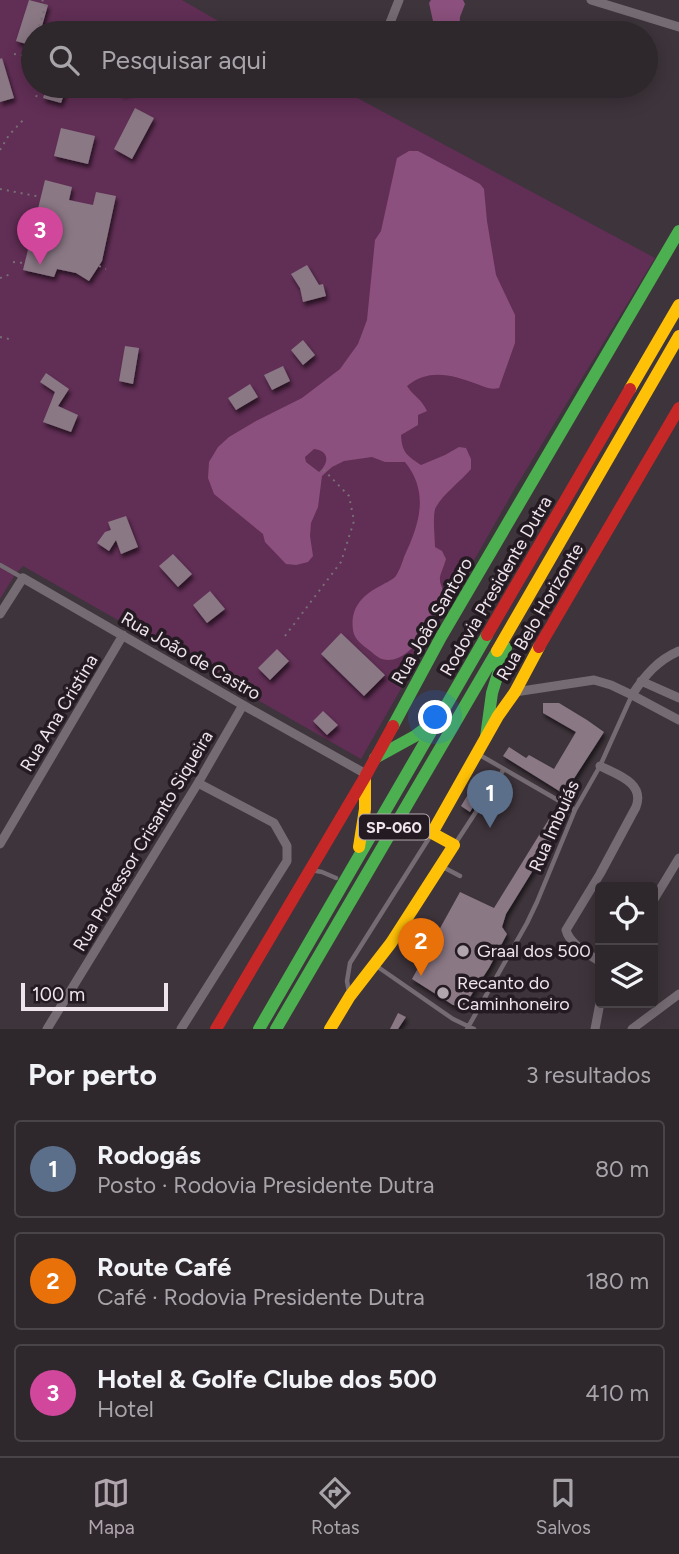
<!DOCTYPE html>
<html lang="pt">
<meta charset="utf-8">
<style>
:root{--surface:#2e272c;--page:#3a3338;--text:#f1f3f6;--muted:#a7a5a9;--line:#494448;--accent:#b1a6ae}
body{margin:0;font-family:Figtree,sans-serif;background:var(--page);color:var(--text)}
.controls{position:absolute;right:21px;bottom:21px;display:grid;overflow:hidden;border-radius:7px;box-shadow:0 4px 18px #0003}
.controls button{width:63px;height:63px;display:grid;place-items:center;padding:0;border:0;border-bottom:2px solid var(--line);background:var(--surface);color:var(--text);font:35px sans-serif}
.scale{position:absolute;left:21px;bottom:18px;width:147px;box-sizing:border-box;padding-left:7px;border:4px solid #efe4ec;border-top:0;font-size:19px;line-height:24px;white-space:nowrap;color:#efe4ec;-webkit-text-stroke:5px #231b21;paint-order:stroke}
.you{position:absolute;left:436px;top:718px;width:24px;height:24px;margin:-18px;border:5px solid #fff;border-radius:50%;background:#1a73e8;box-shadow:0 0 0 10px #1a73e833}
.badge{display:grid;place-items:center;width:46px;height:46px;border-radius:50%;background:var(--accent);color:#fff;font-size:23px;font-weight:700}
.pin{position:absolute;translate:-50% -58px;filter:drop-shadow(0 2px 4px #0008)}
.pin::after{content:'';position:absolute;top:37px;width:24px;height:21px;background:inherit;clip-path:polygon(0 0,100% 0,50% 100%)}
.list{margin:0;padding:0;list-style:none}
h2{display:flex;justify-content:space-between;align-items:center;height:91px;margin:0;padding:0 28px;font-size:30px}
h2 small{font-size:23px;font-weight:400;color:var(--muted)}
.list li{display:grid;grid-template-columns:46px 1fr auto;gap:21px;align-items:center;box-sizing:border-box;height:98px;margin:0 14px 14px;padding:0 14px;border:2px solid var(--line);border-radius:7px}
.list b{display:block;font-size:26px;white-space:nowrap}
.list p{margin:0;font-size:23px;white-space:nowrap;color:var(--muted)}
.list em{font-size:23px;font-style:normal;color:var(--muted)}
.icon{flex:none;width:38px;height:38px;fill:none;stroke:currentColor;stroke-width:2;stroke-linecap:round;stroke-linejoin:round}
.map{position:relative;flex:none;width:679px;height:1029px;overflow:hidden}
.search{position:absolute;background:var(--surface);box-shadow:0 4px 18px #0003;left:21px;right:21px;top:21px;height:77px;display:flex;align-items:center;gap:18px;box-sizing:border-box;padding:0 24px;border-radius:38px;color:var(--muted);font-size:26px}
.sheet{height:427px;background:var(--surface)}
nav{display:flex;justify-content:space-around;align-items:center;box-sizing:border-box;height:98px;border-top:2px solid var(--line);background:var(--surface);font-size:19px;color:var(--muted)}
nav a{display:grid;justify-items:center;gap:4px}
nav .on{color:var(--accent)}
.map>svg:first-child{display:block}
</style>
<div class="map">
<svg width="679" height="1029" viewBox="0 0 679 1029">
<defs>
<filter id="shadow"><feDropShadow dx="2" dy="4" stdDeviation="2" flood-color="#0009"/></filter>
</defs>
<rect width="100%" height="100%" fill="#3e343b"/>
<path fill="#612e55" d="M0,0H182L239,33H33V86H335L655,258L514,490L361,759L23,566L16,573L0,599Z"/>
<path fill="#8b507d" fill-rule="evenodd" d="M431,0H463L465,4L460,17L459,33H432L433,21L429,3Z
M409,151H418L480,184L484,189L487,221L496,275L515,315V343L499,388C490,390 485,387 477,384C452,375 429,368 407,386C414,397 421,398 427,411L418,415V425L401,435C402,452 406,455 421,465L445,455L459,447L466,448L471,459V469C461,481 443,494 436,507C432,514 435,537 435,547L442,551L446,559C440,579 436,576 446,596C436,616 410,668 382,659C378,658 373,653 369,650C362,645 354,639 353,630C350,608 362,595 382,585C385,583 392,580 395,577C399,572 402,563 404,557C419,525 430,493 405,462H385L372,457L344,461L332,467L322,476L318,507L311,523L310,536L313,556L308,562L296,565L286,564L265,542L263,534L214,494L208,478L209,462L218,447L229,437L256,421L302,398L340,369L358,344L367,320L375,240L381,231L397,158ZM314,449C330,451 329,463 319,472L306,462L305,457Z"/>
<path fill="#8a7885" filter="url(#shadow)" d="M29,0L48,5L40,33H33V46L16,41Z
M2,58L14,98L0,102V59Z
M47,86H67L61,103L43,98Z
M119,86H143V87L122,94Z
M135,108L154,118L132,159L114,149Z
M61,128L95,136L88,164L54,156Z
M45,180L72,187L69,200L93,205L96,192L116,196L102,261L89,281L76,273L57,269L54,277L23,270Z
M307,265L319,285L323,284L326,296L303,302L300,288L291,274Z
M303,340L315,355L303,365L291,350Z
M125,346L139,348L133,384L119,381Z
M283,366L290,381L272,390L264,375Z
M46,373L69,389L58,406L78,415L71,432L43,422L55,392L40,382Z
M250,384L258,397L236,410L228,398Z
M126,516L138,547L121,554L116,540L109,551L97,543L105,532L111,530L108,522Z
M173,554L192,574L178,587L159,566Z
M210,591L225,609L207,623L193,605Z
M341,633L385,675L364,696L321,654Z
M277,649L289,661L270,680L258,668Z
M543,703H559L587,720L604,732L564,794L503,756L509,747L526,758L529,755L554,769L576,732L543,713Z
M323,711L338,725L327,735L313,721Z
M479,776L489,780L470,812L461,806Z
M549,819L561,825L506,914L502,927L507,934L489,968L466,1003L463,1006L453,1005L412,979L460,892L494,908Z
M398,1013L406,1017L398,1029H390Z"/>
<g fill="none" stroke-linecap="round" stroke-linejoin="round">
<path stroke="#776f74" stroke-width="2" stroke-dasharray="2 5" stroke-linecap="butt" d="M37,33L46,4L45,1L41,0
M14,54L33,57
M30,55L33,45
M36,97L41,86
M0,150L9,135L25,118
M0,189L41,197
M21,223L34,226
M13,262L24,263
M99,266L106,269
M0,278L11,274
M0,337L9,339
M285,636L341,562L354,521L349,496L321,467"/>
<path stroke="#756b72" stroke-width="4.5" d="M0,565L23,578
M478,754L575,810
M455,844L504,769
M441,866L460,876
M311,870L322,872L336,878
M375,965L453,1019L474,1029
M349,992L347,981L350,963L431,835
M467,1029L527,923L537,902L575,810L600,766L632,695"/>
<path stroke="#756b72" stroke-width="9" d="M591,0L679,27
M386,33L399,0
M0,614L23,578L243,705L366,774
M641,681L679,698
M515,692L594,680L611,685L632,695L679,720
M632,695C645,675 658,660 679,651
M0,844L123,635
M653,901L679,858
M600,962C588,953 570,945 566,930L600,874L636,807C645,783 618,775 600,766
M47,1029L198,783L243,705
M181,1029L287,861V846L274,823L198,783
M595,1029L600,1003
M632,1029L679,994"/>
<path stroke="#4caf50" stroke-width="12" d="M393,726L441,637L679,231
M486,737L492,693L506,648
M375,758L415,736L432,723
M259,1029L487,635
M276,1029L497,651"/>
<path stroke="#ffc107" stroke-width="12" d="M630,389L679,305
M497,651L679,336
M359,847L365,809V777
M330,1029L350,996L391,943L454,845L432,833L498,716L515,692L539,647"/>
<path stroke="#c62828" stroke-width="12" d="M487,635L630,389
M539,647L679,408
M216,1029L365,777L393,726"/>
</g>
<g fill="#b1a6ae" stroke="#231b21" stroke-width="2.5">
<circle cx="463" cy="951" r="7"/>
<circle cx="443" cy="993" r="7"/>
</g>
<g text-anchor="middle" dominant-baseline="central" stroke-width="7" stroke-linejoin="round" paint-order="stroke">
<rect fill="#231b21" stroke="#b2a8af" stroke-width="2" x="359" y="814.5" width="70" height="25" rx="5"/>
<g font-size="16" font-weight="bold" fill="#efe4ec">
<text x="394" y="827">SP-060</text>
</g>
<g font-size="18" fill="#efe4ec" stroke="#231b21">
<text transform="translate(496 586) rotate(-60)">Rodovia Presidente Dutra</text>
<text transform="translate(540 612) rotate(-60)">Rua Belo Horizonte</text>
<text transform="translate(432 621) rotate(-60)">Rua João Santoro</text>
<text transform="translate(191 656) rotate(30)">Rua João de Castro</text>
<text transform="translate(59 713) rotate(-59)">Rua Ana Cristina</text>
<text transform="translate(554 826) rotate(-66)">Rua Imbuiás</text>
<text transform="translate(143 841) rotate(-59)">Rua Professor Crisanto Siqueira</text>
</g>
<g font-size="18" fill="#efe4ec" stroke="#231b21" text-anchor="start">
<text x="477" y="951">Graal dos 500</text>
<text x="457" y="983">Recanto do<tspan x="457" dy="21">Caminhoneiro</tspan></text>
</g>
</g>
</svg>
<div class="controls">
<button><svg class="icon" aria-label="locate" viewBox="0 0 24 24"><circle cx="12" cy="12" r="6"/><path d="M12 2v4M12 18v4M2 12h4M18 12h4"/></svg></button>
<button><svg class="icon" aria-label="layers" viewBox="0 0 24 24"><path d="M12 4l9 5-9 5-9-5zM3 14l9 5 9-5"/></svg></button>
</div>
<div class="scale">100 m</div>
<div class="you"></div>
<div class="pin badge" style="left:490px;top:828px;background:#5c6f8a">1</div>
<div class="pin badge" style="left:421px;top:976px;background:#e8710a">2</div>
<div class="pin badge" style="left:40px;top:265px;background:#d1479c">3</div>
<div class="search"><svg class="icon" aria-label="search" viewBox="0 0 24 24"><circle cx="10" cy="10" r="6"/><path d="M15 15l6 6"/></svg>Pesquisar aqui</div>
</div>
<section class="sheet">
<h2>Por perto<small>3 resultados</small></h2>
<ul class="list">
<li><span class="badge" style="background:#5c6f8a">1</span><div><b>Rodogás</b><p>Posto · Rodovia Presidente Dutra</p></div><em>80 m</em></li>
<li><span class="badge" style="background:#e8710a">2</span><div><b>Route Café</b><p>Café · Rodovia Presidente Dutra</p></div><em>180 m</em></li>
<li><span class="badge" style="background:#d1479c">3</span><div><b>Hotel &amp; Golfe Clube dos 500</b><p>Hotel</p></div><em>410 m</em></li>
</ul>
</section>
<nav>
<a class="on"><svg class="icon" aria-label="map" viewBox="0 0 24 24"><path d="M3 6l6-2 6 2 6-2v14l-6 2-6-2-6 2zM9 4v14M15 6v14"/></svg>Mapa</a>
<a><svg class="icon" aria-label="directions" viewBox="0 0 24 24"><path d="M12 3l9 9-9 9-9-9zM9 14v-3h6M13 9l2 2-2 2"/></svg>Rotas</a>
<a><svg class="icon" aria-label="saved" viewBox="0 0 24 24"><path d="M7 4h10v16l-5-4-5 4z"/></svg>Salvos</a>
</nav>
